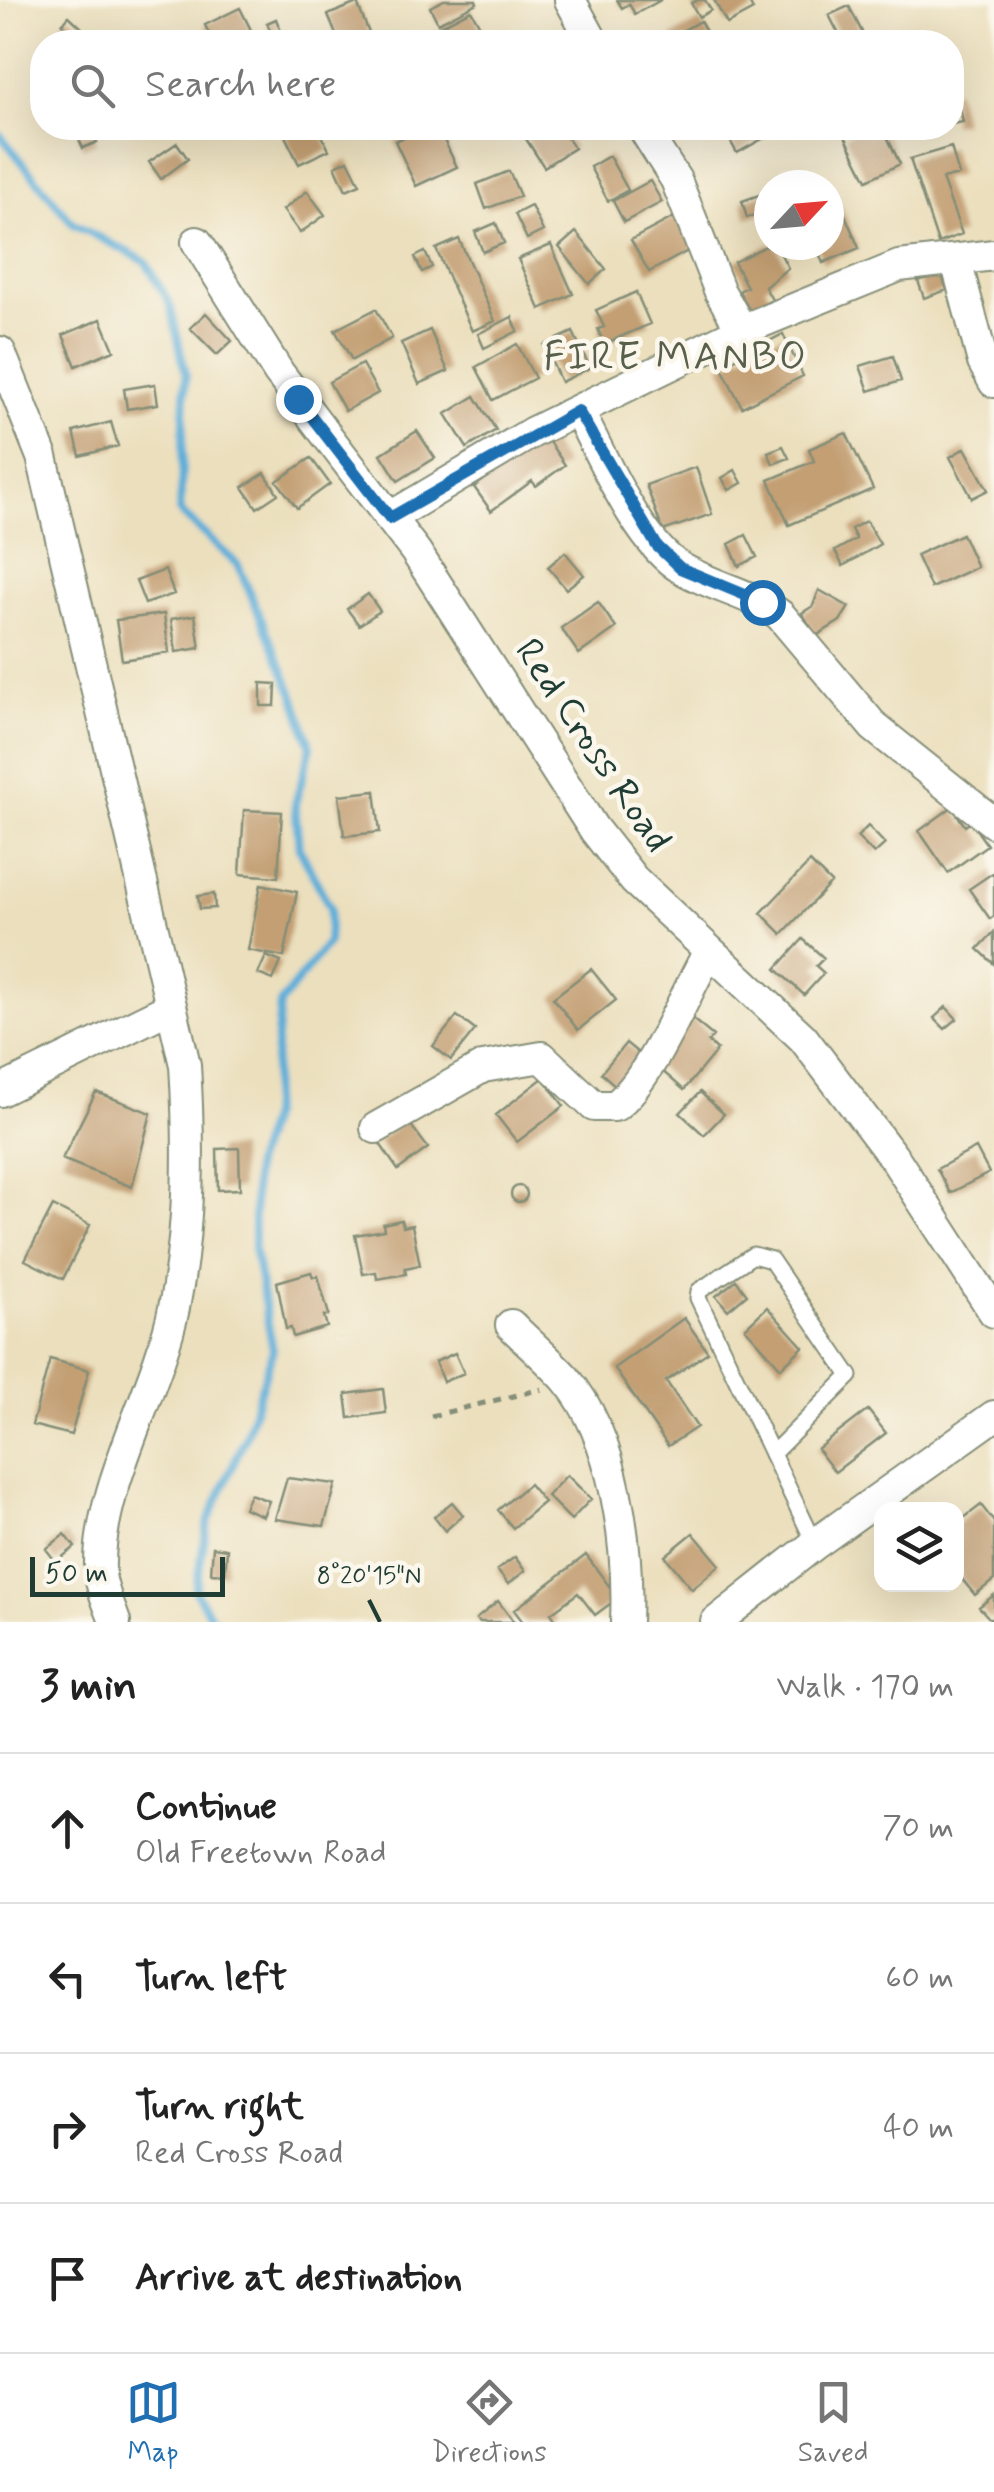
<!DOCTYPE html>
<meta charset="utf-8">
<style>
:root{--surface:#fff;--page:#f2f2f2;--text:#222;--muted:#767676;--line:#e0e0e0;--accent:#1f6fb2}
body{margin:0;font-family:Mynerve,sans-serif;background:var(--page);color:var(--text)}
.controls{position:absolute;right:30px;bottom:30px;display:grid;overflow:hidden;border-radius:20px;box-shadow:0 10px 40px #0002}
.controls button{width:90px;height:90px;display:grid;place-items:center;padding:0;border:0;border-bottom:2px solid var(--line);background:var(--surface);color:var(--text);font:50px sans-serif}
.compass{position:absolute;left:754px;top:170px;width:90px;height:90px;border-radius:50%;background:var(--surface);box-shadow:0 10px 40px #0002;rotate:64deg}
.scale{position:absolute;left:30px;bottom:25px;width:195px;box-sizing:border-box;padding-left:10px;border:5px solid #1f3d34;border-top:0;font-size:28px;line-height:35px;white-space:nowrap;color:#1f3d34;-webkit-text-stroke:8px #fbf7ec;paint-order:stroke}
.stop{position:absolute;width:30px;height:30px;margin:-22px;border:8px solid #1f6fb2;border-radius:50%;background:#fff}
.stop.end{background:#1f6fb2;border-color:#fff;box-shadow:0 2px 10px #0008}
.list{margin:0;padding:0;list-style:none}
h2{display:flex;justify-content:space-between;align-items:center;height:130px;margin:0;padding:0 40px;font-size:42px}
h2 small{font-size:32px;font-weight:400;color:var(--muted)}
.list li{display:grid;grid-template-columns:65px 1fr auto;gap:30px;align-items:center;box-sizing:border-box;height:150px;padding:0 40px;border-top:2px solid var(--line)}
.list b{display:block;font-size:38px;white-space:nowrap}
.list p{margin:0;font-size:32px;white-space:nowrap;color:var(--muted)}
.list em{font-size:32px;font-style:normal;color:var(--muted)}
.icon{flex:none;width:55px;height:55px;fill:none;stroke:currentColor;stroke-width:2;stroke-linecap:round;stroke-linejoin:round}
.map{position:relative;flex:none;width:994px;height:1622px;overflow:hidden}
.search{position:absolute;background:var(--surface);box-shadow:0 10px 40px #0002;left:30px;right:30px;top:30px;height:110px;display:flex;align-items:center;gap:25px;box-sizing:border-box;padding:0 35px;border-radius:40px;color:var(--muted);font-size:38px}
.sheet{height:730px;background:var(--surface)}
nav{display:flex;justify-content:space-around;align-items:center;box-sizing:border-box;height:140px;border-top:2px solid var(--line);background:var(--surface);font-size:28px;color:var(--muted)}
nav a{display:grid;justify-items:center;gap:5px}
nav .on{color:var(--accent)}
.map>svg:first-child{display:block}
</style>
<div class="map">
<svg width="994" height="1622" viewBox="0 0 994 1622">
<rect width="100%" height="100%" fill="#fbf7ec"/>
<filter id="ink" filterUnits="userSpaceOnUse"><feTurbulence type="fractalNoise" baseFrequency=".01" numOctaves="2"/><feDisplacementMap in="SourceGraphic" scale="20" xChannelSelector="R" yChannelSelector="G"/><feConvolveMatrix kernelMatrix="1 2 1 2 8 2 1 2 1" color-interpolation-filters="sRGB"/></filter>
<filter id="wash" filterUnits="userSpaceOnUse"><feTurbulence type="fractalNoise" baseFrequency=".0048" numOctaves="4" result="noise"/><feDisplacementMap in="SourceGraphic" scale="40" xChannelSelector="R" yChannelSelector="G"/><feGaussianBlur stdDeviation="2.25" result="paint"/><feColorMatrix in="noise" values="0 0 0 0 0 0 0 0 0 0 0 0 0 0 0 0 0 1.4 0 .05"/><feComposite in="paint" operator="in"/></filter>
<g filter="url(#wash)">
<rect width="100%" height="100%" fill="#ebdfbd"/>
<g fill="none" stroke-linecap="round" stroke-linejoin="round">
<path stroke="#5eaed8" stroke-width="8" d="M0,135L73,224L145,261L170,304L186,375L180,512L238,565L294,695L311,747L295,804L299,847L330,908L328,942L280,1004L270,1116L254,1165V1248L273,1350L246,1435L208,1522L195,1591L214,1622"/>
</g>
<g id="blocks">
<path fill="#c39f73" d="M444,0H476L477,3L438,23L430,7Z
M617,0H661L635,14L629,4L622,8Z
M698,0H705L711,10L699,17L691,3Z
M714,0H748L753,10L727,24Z
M357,3L369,33L339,42L328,15Z
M849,6L867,42H843L829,15Z
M240,8L254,36L241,42H213L205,25Z
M471,10L489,42H449L440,26Z
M69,16L82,28L75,36L62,24Z
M276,19L283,36L274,40L267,23Z
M700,21L712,42H674L671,37Z
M438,30L443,42H411Z
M956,90L963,122L952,124V91Z
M91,128L97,142L83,148L77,135Z
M281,128H318L329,150L299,164Z
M426,128H438L457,167L416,186L395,141Z
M519,128H561L574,148L544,167Z
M723,128H782L737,153Z
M863,128H883L900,164L867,180L845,136Z
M177,143L188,159L161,179L149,162Z
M951,147L959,175L942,179L962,234L938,243L910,159Z
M609,156L628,190L608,201L590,167Z
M348,160L360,184L346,190L335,166Z
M509,171L520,196L486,209L477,184Z
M650,181L662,202L624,222L613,201Z
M307,191L325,215L300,233L283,210Z
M765,193L769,211L747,218L742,201Z
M840,203L859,248L823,263L816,245H829V208Z
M531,206L543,231L527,239L515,214Z
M680,214L697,246L649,272L631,240Z
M496,223L504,243L483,252L475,232Z
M576,232L606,269L589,284L559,247Z
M459,239L495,321L472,331L436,249Z
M551,245L573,294L540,309L518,259Z
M768,245H776L788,268L765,287L772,300L750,311L739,291L747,287L734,262Z
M425,252L432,267L422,272L415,257Z
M941,273L947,290L924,298L918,281Z
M636,292L650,324L604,344L598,329L604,327L596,310Z
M376,309L392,338L352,360L335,330Z
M206,313L232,341L217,355L190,328Z
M512,317L518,331L484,348L478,334Z
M101,319L114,350L76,366L63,335Z
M430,330L448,371L419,384L401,343Z
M573,332L590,368L561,382L544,345Z
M783,334L803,376L742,407L721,366Z
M517,344L535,378L493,400L476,367Z
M893,356L901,381L869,391L860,366Z
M362,364L378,393L345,411L329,382Z
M155,384L158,404L127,409L124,389Z
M475,396L496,430L467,448L446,414Z
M111,422L118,446L80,456L74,432Z
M417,431L435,458L398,481L381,454Z
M846,433L873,489L789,525L769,480L814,461L809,449Z
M545,436L565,465L536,486L532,481L491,511L474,487Z
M783,446L789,458L773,464L768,452Z
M965,448L988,490L972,498L950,457Z
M311,458L330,484L297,508L277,481Z
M696,467L712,514L663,531L646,485Z
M735,470L742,483L729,490L722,478Z
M265,473L278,494L257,508L243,487Z
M866,521L880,544L843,566L835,551L856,539L851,529Z
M962,534L977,567L931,588L916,555Z
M746,535L757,557L739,566L729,544Z
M565,552L584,575L566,589L548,567Z
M165,570L174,594L145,604L136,581Z
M819,590L849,607L840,621L816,636L802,613L813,606Z
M368,594L380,611L359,625L347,609Z
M598,602L616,628L579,654L561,628Z
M164,614L169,653L122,660L116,620Z
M195,615L200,648L176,652L171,619Z
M261,683L276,684L275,706H261Z
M375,791L380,832L344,836L339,795Z
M952,807L965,826L971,822L987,845L948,873L919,831Z
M244,810L282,812L278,877L240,874Z
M868,826L885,844L874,854L857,837Z
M810,862L831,883L782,934L761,913Z
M994,872V916L990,919L969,889Z
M261,884L297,892L284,957L248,950Z
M214,894L215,908L200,909L198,896Z
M994,932V964L978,949Z
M803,939L824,958L816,966L824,973L804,995L776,969Z
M266,956L281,962L273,980L258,974Z
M591,969L616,1000L578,1030L553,998Z
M946,1007L957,1019L945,1029L934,1018Z
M457,1016L475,1030L451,1060L433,1046Z
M690,1017L713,1036L708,1042L717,1050L684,1090L652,1062Z
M626,1043L643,1057L617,1087L601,1073Z
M543,1078L564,1106L517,1142L496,1115Z
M96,1092L151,1113L132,1187L62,1159Z
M700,1092L724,1114L704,1135L680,1113Z
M407,1120L428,1148L398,1170L378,1141Z
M239,1148L240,1189L218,1190L217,1149Z
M976,1148L989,1173L950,1193L937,1169Z
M511 1194a8 8 0 1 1 16 0a8 8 0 1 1-16 0Z
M53,1206L90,1225L63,1279L25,1260Z
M401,1220L403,1227L412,1225L420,1265L405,1268L406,1274L377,1279L376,1272L363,1274L355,1235L384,1230L383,1224Z
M311,1272L313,1277L318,1276L329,1315L324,1316L327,1327L293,1337L291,1328L286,1329L277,1282Z
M736,1280L747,1294L728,1310L716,1296Z
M767,1307L803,1347L781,1368L745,1328Z
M684,1318L708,1352L666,1381L697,1427L668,1446L614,1368Z
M455,1353L464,1373L443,1382L435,1362Z
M50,1359L89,1370L71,1435L32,1425Z
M383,1389L386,1413L349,1418L346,1394Z
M868,1410L886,1433L835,1472L817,1449Z
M567,1475L591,1499L571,1520L547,1496Z
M287,1478L336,1484L324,1526L275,1519Z
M529,1484L544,1502L513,1528L498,1510Z
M250,1494L269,1501L263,1516L244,1508Z
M452,1502L463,1515L445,1531L434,1517Z
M981,1505L994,1522V1580L975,1595L956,1572V1524Z
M693,1533L720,1565L692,1589L665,1556Z
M65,1534L75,1547L56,1562L46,1549Z
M213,1547L227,1549L225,1574L211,1573Z
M586,1555L618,1598L595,1615L578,1593L551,1613L557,1622H523L514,1610Z
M515,1557L525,1571L508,1584L497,1570Z
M994,1595V1616L990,1619L979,1607Z
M498,1601L514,1622H479L476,1619Z"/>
</g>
</g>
<g filter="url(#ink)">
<use href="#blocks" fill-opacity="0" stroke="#858e78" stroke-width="2.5"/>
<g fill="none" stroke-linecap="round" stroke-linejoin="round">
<g stroke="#858e78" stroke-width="19">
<path id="lane" d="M772,1454L850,1376L771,1260L753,1255L699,1291L698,1298L815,1544"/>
</g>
<g stroke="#858e78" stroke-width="34">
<path id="street" d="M570,0L593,42
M643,128L676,180L720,292L742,330
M197,242L279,373L416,552L593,828L634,880L803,1038L897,1162L994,1312
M956,261L983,362L994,382
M0,352L42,457L185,1065C190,1147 190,1227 174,1308C157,1391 97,1489 100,1571C100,1587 110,1606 115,1622
M578,411C602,455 638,543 681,568C713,587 750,593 780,615L874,727L994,823
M389,518L533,432L742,330L899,266L994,255
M0,1091L171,1007
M376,1128L483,1067L542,1057L594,1106H615C650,1081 685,994 708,953
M511,1325C529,1343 549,1360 566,1379C616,1437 629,1548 626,1622
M716,1622L815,1544L994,1416"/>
</g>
<path stroke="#858e78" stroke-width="5" stroke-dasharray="8 8" stroke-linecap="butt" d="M431,1416L542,1389"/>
<use href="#lane" stroke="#fff" stroke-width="15"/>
<use href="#street" stroke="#fff" stroke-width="30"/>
</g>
</g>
<g fill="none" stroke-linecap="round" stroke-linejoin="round" filter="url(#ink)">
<path stroke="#1f6fb2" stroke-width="12" d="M298,399L390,518L578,411L657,546L680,568L762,602"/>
</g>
<path fill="none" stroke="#1f3d34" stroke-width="4" d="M369,1600L380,1622"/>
<g text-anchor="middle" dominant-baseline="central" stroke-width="9" stroke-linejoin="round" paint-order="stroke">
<g font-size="38" fill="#1f3d34" stroke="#fbf7ec">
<text transform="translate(592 746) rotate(56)">Red Cross Road</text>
</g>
<g font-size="40" letter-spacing="2.5" fill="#585f4a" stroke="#fbf7ec">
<text x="676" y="358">FIRE MANBO</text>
</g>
</g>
<g font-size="25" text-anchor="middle" fill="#1f3d34" stroke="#fbf7ec" stroke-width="9" stroke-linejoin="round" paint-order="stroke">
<text x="369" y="1583">8°20'15"N</text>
</g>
</svg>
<div class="controls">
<button><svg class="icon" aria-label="layers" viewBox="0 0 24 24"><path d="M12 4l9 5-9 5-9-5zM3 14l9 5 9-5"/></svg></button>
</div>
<svg class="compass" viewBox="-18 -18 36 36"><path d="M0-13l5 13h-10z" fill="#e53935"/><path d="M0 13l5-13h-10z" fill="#767676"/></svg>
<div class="scale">50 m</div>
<div class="stop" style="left:762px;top:602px"></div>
<div class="stop end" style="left:298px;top:399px"></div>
<div class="search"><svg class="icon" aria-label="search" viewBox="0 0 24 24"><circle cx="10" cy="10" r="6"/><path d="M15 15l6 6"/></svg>Search here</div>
</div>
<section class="sheet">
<h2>3 min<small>Walk · 170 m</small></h2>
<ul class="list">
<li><svg class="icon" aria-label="ahead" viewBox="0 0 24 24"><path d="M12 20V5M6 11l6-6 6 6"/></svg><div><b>Continue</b><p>Old Freetown Road</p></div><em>70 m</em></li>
<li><svg class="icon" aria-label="left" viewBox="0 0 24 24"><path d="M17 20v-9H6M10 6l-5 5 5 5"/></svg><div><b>Turn left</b></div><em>60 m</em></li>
<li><svg class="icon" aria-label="right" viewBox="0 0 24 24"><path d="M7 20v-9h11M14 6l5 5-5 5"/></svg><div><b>Turn right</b><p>Red Cross Road</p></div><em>40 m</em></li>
<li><svg class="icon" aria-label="arrive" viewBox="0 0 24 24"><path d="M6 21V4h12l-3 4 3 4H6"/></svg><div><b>Arrive at destination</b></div></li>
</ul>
</section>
<nav>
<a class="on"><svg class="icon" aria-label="map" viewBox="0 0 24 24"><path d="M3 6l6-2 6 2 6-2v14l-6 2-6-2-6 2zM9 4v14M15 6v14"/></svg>Map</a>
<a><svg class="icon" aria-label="directions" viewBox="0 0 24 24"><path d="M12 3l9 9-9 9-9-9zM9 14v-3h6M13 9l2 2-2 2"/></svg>Directions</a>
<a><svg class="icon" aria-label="saved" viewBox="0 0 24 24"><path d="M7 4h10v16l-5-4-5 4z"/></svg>Saved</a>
</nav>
